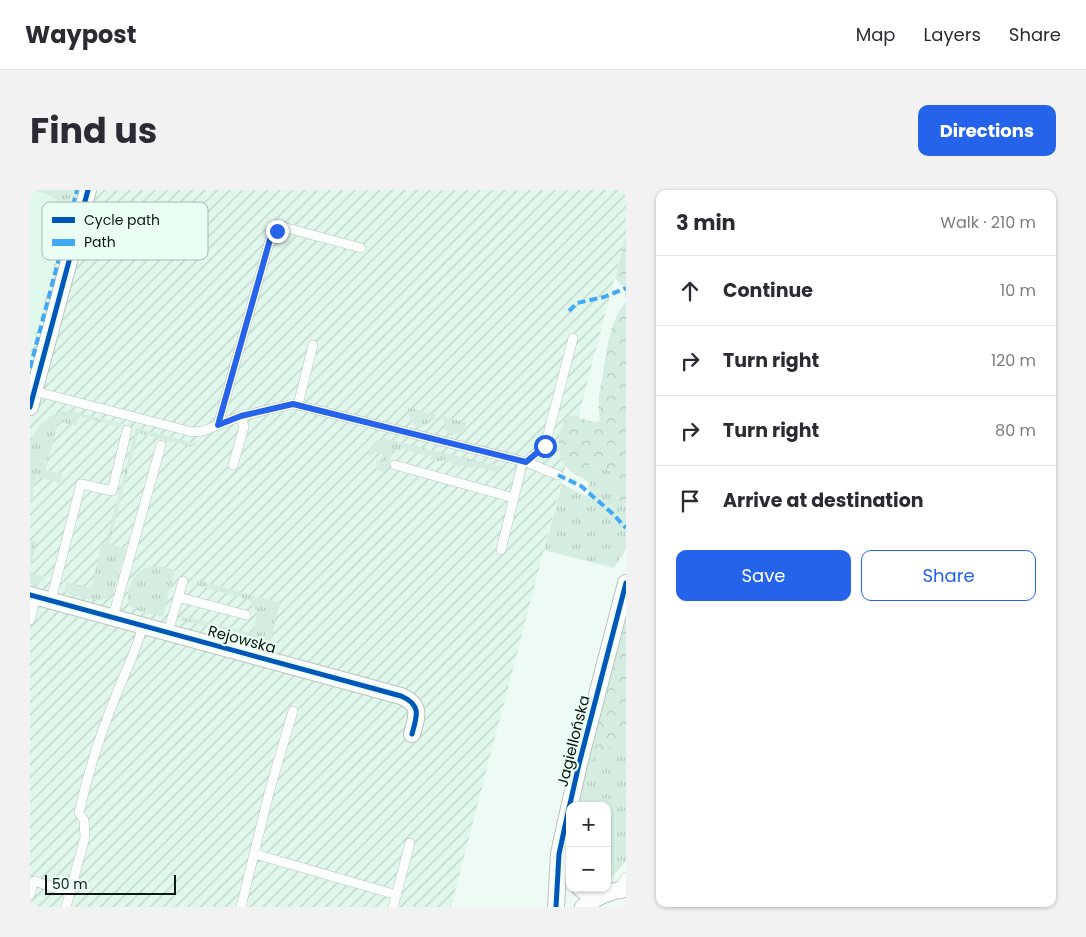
<!DOCTYPE html>
<meta charset="utf-8">
<style>
:root{--surface:#fff;--page:#f2f2f3;--text:#2b2b33;--muted:#7c7c81;--line:#e1e1e2;--accent:#2563eb}
body{margin:0;font-family:Poppins,sans-serif;background:var(--page);color:var(--text)}
.controls{position:absolute;right:15px;bottom:15px;display:grid;overflow:hidden;border-radius:10px;box-shadow:0 1px 4px #0004}
.controls button{width:45px;height:45px;display:grid;place-items:center;padding:0;border:0;border-bottom:1px solid var(--line);background:var(--surface);color:var(--text);font:25px sans-serif}
.scale{position:absolute;left:15px;bottom:12px;width:131px;box-sizing:border-box;padding-left:5px;border:2px solid #0f1713;border-top:0;font-size:14px;line-height:18px;white-space:nowrap;color:#0f1713;-webkit-text-stroke:4px #eafef3;paint-order:stroke}
.stop{position:absolute;width:15px;height:15px;margin:-11px;border:4px solid #2563eb;border-radius:50%;background:#fff}
.stop.end{background:#2563eb;border-color:#fff;box-shadow:0 1px 5px #0008}
.list{margin:0;padding:0;list-style:none}
h2{display:flex;justify-content:space-between;align-items:center;height:65px;margin:0;padding:0 20px;font-size:21px}
h2 small{font-size:16px;font-weight:400;color:var(--muted)}
.list li{display:grid;grid-template-columns:32px 1fr auto;gap:15px;align-items:center;box-sizing:border-box;height:70px;padding:0 20px;border-top:1px solid var(--line)}
.list b{display:block;font-size:19px;white-space:nowrap}
.list em{font-size:16px;font-style:normal;color:var(--muted)}
.actions{display:flex;gap:10px;padding:15px 20px}
.actions a{flex:1;padding:11px 0;border:1px solid var(--accent);border-radius:10px;text-align:center;font-size:18px;color:var(--accent)}
.actions .main{background:var(--accent);color:#fff}
.icon{flex:none;width:28px;height:28px;fill:none;stroke:currentColor;stroke-width:2;stroke-linecap:round;stroke-linejoin:round}
.map{position:relative;flex:none;width:596px;height:717px;overflow:hidden;border-radius:10px}
header{display:flex;align-items:center;gap:30px;box-sizing:border-box;height:70px;padding:0 25px;background:var(--surface);border-bottom:1px solid var(--line)}
header strong{font-size:24px}
nav{display:flex;gap:28px;margin-inline-start:auto;font-size:18px}
.intro{display:flex;align-items:center;justify-content:space-between;box-sizing:border-box;height:120px;padding:0 30px}
h1{margin:0;font-size:35px}
.button{padding:12px 22px;border-radius:10px;background:var(--accent);color:#fff;font-size:18px;font-weight:700}
main{display:flex;gap:30px;padding:0 30px}
aside{flex:1;background:var(--surface);border-radius:10px;box-shadow:0 1px 4px #0004}
.map>svg:first-child{display:block}
</style>
<header>
<strong>Waypost</strong>
<nav><a>Map</a><a>Layers</a><a>Share</a></nav>
</header>
<div class="intro"><h1>Find us</h1><a class="button">Directions</a></div>
<main>
<div class="map">
<svg width="596" height="717" viewBox="0 0 596 717">
<defs>
<pattern id="industrial-furrows" width="10" height="10" patternUnits="userSpaceOnUse" patternTransform="scale(1.25)"><rect width="10" height="10" fill="#e0f7eb"/><path d="M-1 1l2-2M0 10L10 0M9 11l2-2" fill="none" stroke="#bfd3c9"/></pattern>
<pattern id="grass-tufts" width="24" height="20" patternUnits="userSpaceOnUse" patternTransform="scale(1.25)"><rect width="24" height="20" fill="#d5ede0"/><path d="M3 7l-1-3M5 7V3M7 7l1-3M15 17l-1-3M17 17v-4M19 17l1-3" fill="none" stroke="#b6cabf"/></pattern>
<pattern id="forest-crowns" width="20" height="18" patternUnits="userSpaceOnUse" patternTransform="scale(1.25)"><rect width="20" height="18" fill="#d5ede0"/><path d="M2 6a3 3 0 1 1 6 0M12 15a3 3 0 1 1 6 0" fill="none" stroke="#b6cabf"/></pattern>
</defs>
<rect width="100%" height="100%" fill="#eefaf4"/>
<path fill="#e0f7eb" d="M0,0H44L0,165Z"/>
<path fill="url(#industrial-furrows)" d="M44,0H596V44L421,717H0V165Z"/>
<path fill="url(#grass-tufts)" d="M0,0H44L39,11L30,12L17,4L2,0L0,2Z
M378,217L406,225L405,228L393,237C381,236 378,228 378,217Z
M35,221L49,223L92,234L91,237L48,226L46,236L28,231L16,280L32,284L30,293L7,287L0,315V254C5,238 17,224 35,221Z
M413,226L437,233C434,240 429,245 421,245L416,241Z
M106,238L168,254L161,257L108,243L79,354L96,359L83,403C72,417 51,407 37,404L35,399L36,392L61,398L72,353H76Z
M353,248L472,277L467,282L444,276L442,279L435,275L426,277L420,272L414,270L407,272L399,269L402,266L388,264L373,258L370,261L363,259L359,277L353,282L348,280L346,273L351,270L353,265L345,262L341,267H338C340,260 342,253 349,250L351,251Z
M556,275C584,275 587,286 588,311L596,315V359L584,378L514,360L532,294L556,306L558,305L559,293L553,288L556,287Z
M0,350L7,352L0,380Z
M130,376L145,380L133,426C124,424 109,423 102,417C94,409 100,391 107,384C113,378 122,376 130,376Z
M0,383L14,386V391L11,390L8,396L0,394Z
M168,390L250,413L238,462L194,450L187,440L183,438L151,430L152,426L222,443L227,424L219,410L166,395Z
M596,545V671L583,686L577,689V616H545L555,575Z"/>
<path fill="url(#forest-crowns)" d="M596,44V109L594,98L585,88Z
M596,112V315L588,311C587,287 584,275 556,275V287L553,288C526,279 522,247 538,225L564,232L570,231C566,207 571,200 574,177C578,153 580,131 596,112Z
M596,405V545L555,575Z"/>
<g fill="none" stroke-linecap="round" stroke-linejoin="round">
<g stroke="#bac4bf" stroke-width="10">
<path id="service" d="M4,201L162,242L173,241L211,226L263,214L496,272L515,256L543,148
M268,215L283,155
M188,235L241,46L253,37L331,58
M496,272L528,285
M203,275L214,237L211,226
M365,275L484,308
M471,360L493,271
M148,407L216,425
M21,410L51,294L82,301L97,240
M83,427L131,255
M0,430L6,406
M138,442L153,391
M225,664L367,705
M588,700L596,687
M0,705L4,691L40,703
M36,717L55,647L54,630L49,623C58,582 71,542 87,503C96,480 107,459 113,435
M211,717L240,599L263,521
M363,717L380,653"/>
</g>
<g stroke="#bac4bf" stroke-width="18">
<path id="minor" d="M0,217L58,0
M0,405L371,506C392,515 387,526 382,544
M550,698L564,708
M526,717L529,664L535,636L549,574L596,393
M553,717C567,707 579,701 596,699"/>
</g>
<use href="#service" stroke="#fcfefd" stroke-width="9"/>
<use href="#minor" stroke="#fcfefd" stroke-width="16"/>
<path stroke="#3fa9f5" stroke-width="4" stroke-dasharray="8 4" stroke-linecap="butt" d="M539,121L547,113L574,107L596,98
M0,178L47,0
M528,285L551,296L583,324L596,338"/>
<g stroke="#eafef3" stroke-width="8">
<path id="cycleway" d="M0,217L58,0
M0,405L371,506C392,515 387,526 382,544
M526,717L529,664L535,636L549,574L596,393"/>
</g>
<use href="#cycleway" stroke="#0057b8" stroke-width="5"/>
</g>
<g fill="none" stroke-linecap="round" stroke-linejoin="round">
<path stroke="#2563eb" stroke-width="6" d="M247,41L241,46L188,235L211,226L263,214L496,272L515,256"/>
</g>
<g text-anchor="middle" dominant-baseline="central" stroke-width="4.5" stroke-linejoin="round" paint-order="stroke">
<g font-size="15" fill="#0f1713" stroke="#eafef3">
<text transform="translate(212 449) rotate(15)">Rejowska</text>
<text transform="translate(543 551) rotate(-76)">Jagiellońska</text>
</g>
</g>
<rect x="12" y="12" width="166" height="58" rx="8" fill="#eafef3" stroke="#a8b9b0" stroke-width="1"/>
<rect x="22" y="27" width="23" height="6" fill="#0057b8"/>
<rect x="22" y="49" width="23" height="7" fill="#3fa9f5"/>
<g font-size="14" fill="#0f1713">
<text x="54" y="35">Cycle path</text>
<text x="54" y="57">Path</text>
</g>
</svg>
<div class="controls">
<button>+</button>
<button>−</button>
</div>
<div class="scale">50 m</div>
<div class="stop" style="left:515px;top:256px"></div>
<div class="stop end" style="left:247px;top:41px"></div>
</div>
<aside>
<h2>3 min<small>Walk · 210 m</small></h2>
<ul class="list">
<li><svg class="icon" aria-label="ahead" viewBox="0 0 24 24"><path d="M12 20V5M6 11l6-6 6 6"/></svg><div><b>Continue</b></div><em>10 m</em></li>
<li><svg class="icon" aria-label="right" viewBox="0 0 24 24"><path d="M7 20v-9h11M14 6l5 5-5 5"/></svg><div><b>Turn right</b></div><em>120 m</em></li>
<li><svg class="icon" aria-label="right" viewBox="0 0 24 24"><path d="M7 20v-9h11M14 6l5 5-5 5"/></svg><div><b>Turn right</b></div><em>80 m</em></li>
<li><svg class="icon" aria-label="arrive" viewBox="0 0 24 24"><path d="M6 21V4h12l-3 4 3 4H6"/></svg><div><b>Arrive at destination</b></div></li>
</ul>
<div class="actions"><a class="main">Save</a><a>Share</a></div>
</aside>
</main>
